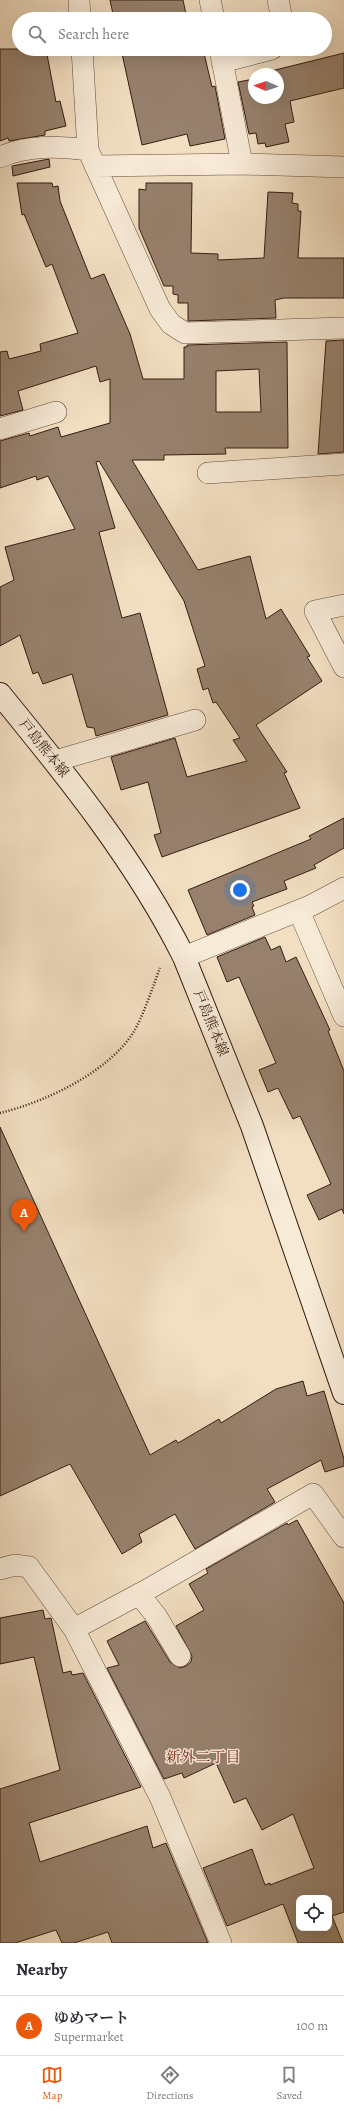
<!DOCTYPE html>
<meta charset="utf-8">
<style>
:root{--surface:#fff;--page:#f2f2f3;--text:#2b2b33;--muted:#7c7c81;--line:#e1e1e2;--accent:#ea580c}
body{margin:0;font-family:Alegreya,"Noto Serif JP",serif;background:var(--page);color:var(--text)}
.controls{position:absolute;right:12px;bottom:12px;display:grid;overflow:hidden;border-radius:8px;box-shadow:0 4px 16px #0002}
.controls button{width:36px;height:36px;display:grid;place-items:center;padding:0;border:0;border-bottom:1px solid var(--line);background:var(--surface);color:var(--text);font:20px sans-serif}
.compass{position:absolute;left:248px;top:68px;width:36px;height:36px;border-radius:50%;background:var(--surface);box-shadow:0 4px 16px #0002;rotate:272deg}
.you{position:absolute;left:240px;top:890px;width:14px;height:14px;margin:-10px;border:3px solid #fff;border-radius:50%;background:#1a73e8;box-shadow:0 0 0 6px #1a73e833}
.badge{display:grid;place-items:center;width:26px;height:26px;border-radius:50%;background:var(--accent);color:#fff;font-size:13px;font-weight:700}
.pin{position:absolute;translate:-50% -33px;filter:drop-shadow(0 1px 2px #0008)}
.pin::after{content:'';position:absolute;top:21px;width:14px;height:12px;background:inherit;clip-path:polygon(0 0,100% 0,50% 100%)}
.list{margin:0;padding:0;list-style:none}
h2{display:flex;justify-content:space-between;align-items:center;height:52px;margin:0;padding:0 16px;font-size:17px}
h2 small{font-size:13px;font-weight:400;color:var(--muted)}
.list li{display:grid;grid-template-columns:26px 1fr auto;gap:12px;align-items:center;box-sizing:border-box;height:60px;padding:0 16px;border-top:1px solid var(--line)}
.list b{display:block;font-size:15px;white-space:nowrap}
.list p{margin:0;font-size:13px;white-space:nowrap;color:var(--muted)}
.list em{font-size:13px;font-style:normal;color:var(--muted)}
.icon{flex:none;width:22px;height:22px;fill:none;stroke:currentColor;stroke-width:2;stroke-linecap:round;stroke-linejoin:round}
.map{position:relative;flex:none;width:344px;height:1943px;overflow:hidden}
.search{position:absolute;background:var(--surface);box-shadow:0 4px 16px #0002;left:12px;right:12px;top:12px;height:44px;display:flex;align-items:center;gap:10px;box-sizing:border-box;padding:0 14px;border-radius:22px;color:var(--muted);font-size:15px}
.sheet{height:112px;background:var(--surface)}
nav{display:flex;justify-content:space-around;align-items:center;box-sizing:border-box;height:56px;border-top:1px solid var(--line);background:var(--surface);font-size:11px;color:var(--muted)}
nav a{display:grid;justify-items:center;gap:2px}
nav .on{color:var(--accent)}
.map>svg:first-child{display:block}
</style>
<div class="map">
<svg width="344" height="1943" viewBox="0 0 344 1943">
<rect width="100%" height="100%" fill="#f2dfc2"/>
<filter id="stains"><feTurbulence type="fractalNoise" baseFrequency=".005" numOctaves="4"/><feColorMatrix values="0 0 0 0 .2 0 0 0 0 .09 0 0 0 0 .02 0 0 0 .5 -.17"/></filter>
<radialGradient id="worn" r=".72"><stop offset=".6" stop-color="#630" stop-opacity="0"/><stop offset="1" stop-color="#630" stop-opacity=".3"/></radialGradient>
<path fill="#97816d" stroke="#351c10" fill-rule="evenodd" d="M110,0H183L187,19H114Z
M0,49H46L56,102L60,101L66,126L45,131V135L9,141L8,138L0,141Z
M121,49H203L212,87L215,86L225,139L190,146L187,134L142,145Z
M344,53V88L290,101L294,122L285,124L289,142L266,147L265,143L258,144L256,133L249,134L238,82L254,79V98H278V74H259Z
M49,159L50,167L13,176L12,166Z
M17,183H52L53,187L58,186L60,201L91,279L104,274L130,334L143,379H184V347H187V345L287,342L288,448H225L226,454L164,455V460H132L198,570L250,556L266,619L281,609L310,656L307,657L322,681L256,725L287,772L284,773L300,808L162,857L154,835L161,833L148,782L121,790L111,757L175,738L187,777L247,761L233,740L240,738L216,702L213,703L208,688L203,690L197,669L205,666L184,601L99,461L96,462L115,528L99,532L122,618L140,613L168,715L96,736L94,728L87,727L72,674L43,684L38,672L33,674L20,635L0,646V587L14,580L5,547L75,529L48,476L37,480L36,476L0,488V441L29,433L30,436L58,427L61,437L110,423V379L100,382L96,366L18,391L23,410L0,416V352L7,351L9,359L41,351L40,344L78,333L52,264L46,267L24,214L22,215ZM259,369L261,412H216V371Z
M146,183H192L191,253L218,254V260L264,258L268,192L293,193L292,203L298,204V211H301L298,258H344V298H284L275,300L276,318L188,321V303H178V295L173,294V286H164L139,228V189L146,190Z
M344,340V452L318,454L326,341Z
M344,818V848L314,865L316,868L284,881L287,889L252,902L254,906L252,907L255,915L207,935L188,890L311,839L309,836Z
M265,937L271,950L280,946L286,962L296,957L330,1030L328,1031L344,1071V1214L342,1209L319,1220L307,1195L331,1184L300,1116L293,1119L278,1088L268,1092L259,1070L276,1063L239,977L227,982L217,957Z
M0,1127L150,1455L176,1440L178,1443L219,1419L221,1423L276,1389L303,1381L307,1396L324,1391L344,1459V1466L325,1472L321,1460L267,1489L275,1502L195,1549L175,1514L139,1534L142,1542L122,1554L70,1464L0,1496Z
M297,1520L344,1603V1912L332,1916L343,1943H298L283,1904L227,1926L203,1868L252,1849L265,1885L270,1883V1885L314,1868L293,1814L262,1830L246,1798L234,1803L216,1763L184,1778L182,1773L164,1779L107,1668L119,1665L107,1641L145,1621L170,1662L180,1668L186,1666L191,1662L192,1656L176,1626L204,1610L189,1584L208,1573L206,1569L287,1523L288,1525ZM299,1898H329V1928H299Z
M43,1610L45,1619L51,1618L63,1673L71,1671L72,1675L83,1673L141,1787L29,1823L40,1862L147,1826L153,1848L166,1843L208,1943H112L108,1932L74,1943H62L56,1930L15,1943H0V1789L60,1770L34,1657L0,1664V1618Z"/>
<g fill="none" stroke-linecap="round" stroke-linejoin="round">
<g stroke="#644d3c" stroke-width="22">
<path id="street" d="M79,0L80,19
M210,0L214,19
M278,0L282,19
M82,49L88,150
M220,49L242,164
M222,62L272,49
M0,157C28,145 58,146 88,150L160,309L171,324L185,333L344,328
M95,166L242,164L344,167
M0,429L56,412
M208,473L344,464
M344,605L315,611L344,667
M55,761L195,720
M299,911L344,1016
M184,957L310,906L344,888
M0,1569L15,1565L29,1567L74,1629
M139,1594L157,1617L180,1656
M221,1943L160,1797L74,1629L145,1591L313,1494L344,1537"/>
</g>
<g stroke="#351c10" stroke-width="24">
<path id="secondary" d="M0,694C68,777 136,861 184,957L252,1126L344,1393"/>
</g>
<path stroke="#351c10" stroke-width="2.5" stroke-dasharray="1 2" stroke-linecap="butt" d="M0,1113C45,1102 107,1073 133,1033C143,1017 153,986 160,968"/>
<use href="#street" stroke="#f7ead7" stroke-width="21"/>
<use href="#secondary" stroke="#f7ead7" stroke-width="22"/>
</g>
<g text-anchor="middle" dominant-baseline="central" stroke-width="3" stroke-linejoin="round" paint-order="stroke">
<g font-size="14" fill="#351c10" stroke="#f7ead7">
<text transform="translate(44 748) rotate(51)">戸島熊本線</text>
<text transform="translate(211 1023) rotate(68)">戸島熊本線</text>
</g>
<g font-size="15" fill="#7a1f14" stroke="#f7ead7">
<text x="203" y="1757">新外二丁目</text>
</g>
</g>
<rect width="100%" height="100%" filter="url(#stains)"/>
<rect width="100%" height="100%" fill="url(#worn)"/>
</svg>
<div class="controls">
<button><svg class="icon" aria-label="locate" viewBox="0 0 24 24"><circle cx="12" cy="12" r="6"/><path d="M12 2v4M12 18v4M2 12h4M18 12h4"/></svg></button>
</div>
<svg class="compass" viewBox="-18 -18 36 36"><path d="M0-13l5 13h-10z" fill="#e53935"/><path d="M0 13l5-13h-10z" fill="#7c7c81"/></svg>
<div class="you"></div>
<div class="pin badge" style="left:24px;top:1232px">A</div>
<div class="search"><svg class="icon" aria-label="search" viewBox="0 0 24 24"><circle cx="10" cy="10" r="6"/><path d="M15 15l6 6"/></svg>Search here</div>
</div>
<section class="sheet">
<h2>Nearby<small></small></h2>
<ul class="list">
<li><span class="badge">A</span><div><b>ゆめマート</b><p>Supermarket</p></div><em>100 m</em></li>
</ul>
</section>
<nav>
<a class="on"><svg class="icon" aria-label="map" viewBox="0 0 24 24"><path d="M3 6l6-2 6 2 6-2v14l-6 2-6-2-6 2zM9 4v14M15 6v14"/></svg>Map</a>
<a><svg class="icon" aria-label="directions" viewBox="0 0 24 24"><path d="M12 3l9 9-9 9-9-9zM9 14v-3h6M13 9l2 2-2 2"/></svg>Directions</a>
<a><svg class="icon" aria-label="saved" viewBox="0 0 24 24"><path d="M7 4h10v16l-5-4-5 4z"/></svg>Saved</a>
</nav>
